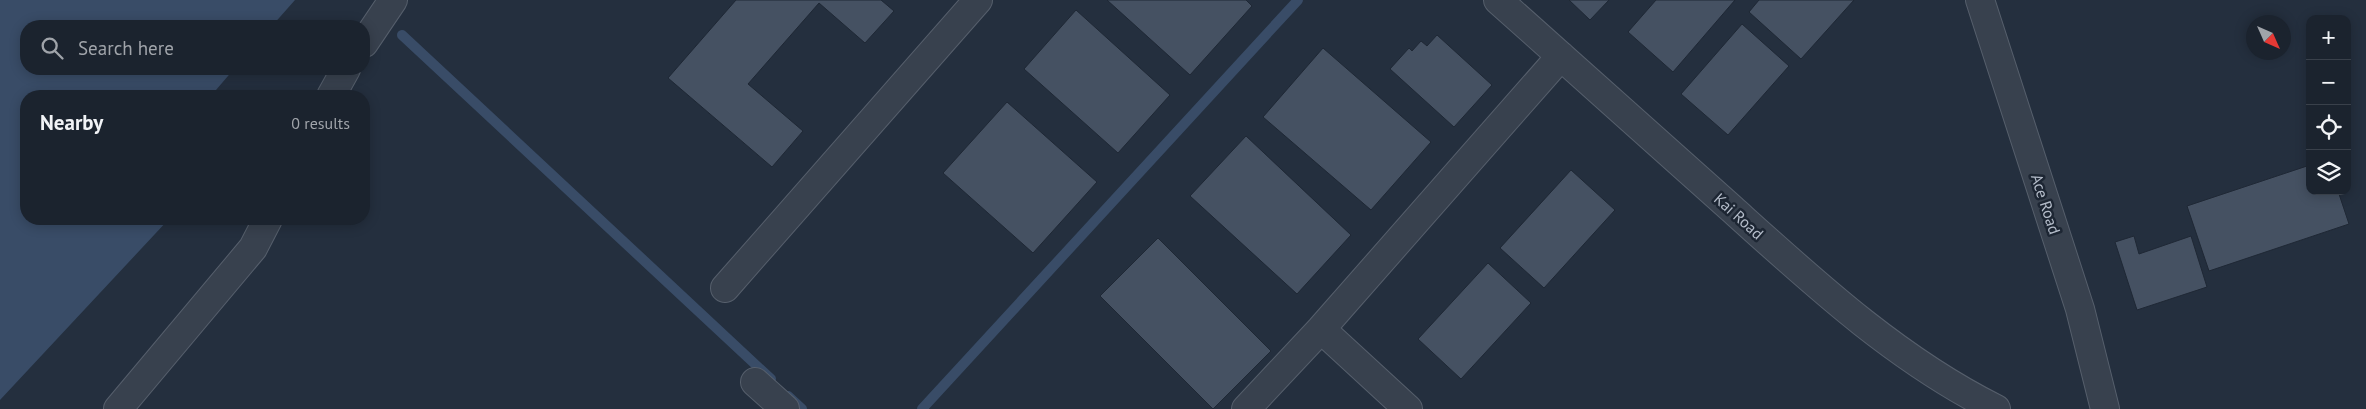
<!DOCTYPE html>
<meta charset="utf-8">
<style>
:root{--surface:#1b232e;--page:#242b36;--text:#f1f3f6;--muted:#a0a4aa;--line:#39404a}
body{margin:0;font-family:"PT Sans",sans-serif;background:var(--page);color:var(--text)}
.controls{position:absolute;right:15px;top:15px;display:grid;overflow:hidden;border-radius:10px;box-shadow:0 2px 12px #0003}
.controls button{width:45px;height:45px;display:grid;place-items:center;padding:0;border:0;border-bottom:1px solid var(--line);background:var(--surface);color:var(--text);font:25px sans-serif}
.compass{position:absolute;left:2246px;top:15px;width:45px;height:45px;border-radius:50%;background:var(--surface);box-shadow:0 2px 12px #0003;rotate:135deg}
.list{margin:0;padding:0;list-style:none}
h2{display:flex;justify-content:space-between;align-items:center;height:65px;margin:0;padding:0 20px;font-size:21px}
h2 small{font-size:16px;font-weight:400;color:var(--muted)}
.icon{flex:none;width:28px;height:28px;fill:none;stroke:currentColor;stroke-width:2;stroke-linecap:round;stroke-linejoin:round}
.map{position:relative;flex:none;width:2366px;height:409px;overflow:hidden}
.search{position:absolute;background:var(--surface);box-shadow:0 2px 12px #0003;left:20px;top:20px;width:350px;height:55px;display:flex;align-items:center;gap:12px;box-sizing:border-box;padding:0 18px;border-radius:20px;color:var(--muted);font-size:19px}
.panel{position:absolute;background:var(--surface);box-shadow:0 2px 12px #0003;left:20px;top:90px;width:350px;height:135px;border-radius:20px}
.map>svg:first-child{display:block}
</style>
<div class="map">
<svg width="2366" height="409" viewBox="0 0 2366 409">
<rect width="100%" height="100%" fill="#242f3e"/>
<path fill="#394c67" d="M0,0H295L272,26H26V69H234L216,90L223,96H26V219H169L0,400Z"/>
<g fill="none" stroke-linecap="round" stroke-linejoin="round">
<path stroke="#394c67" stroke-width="10" d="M402,35L771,379
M788,396L802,409
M922,409L1298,0"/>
</g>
<path fill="#455162" stroke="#1f2835" d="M736,0H881L894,11L865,43L819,3L748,84L803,131L772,167L668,78Z
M1107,0H1246L1252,6L1190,75Z
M1569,0H1609L1590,20Z
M1656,0H1735L1673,72L1628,32Z
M1759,0H1854L1801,59L1749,12Z
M1076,10L1170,95L1118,153L1024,69Z
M1742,24L1789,66L1728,135L1681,94Z
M1437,35L1492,85L1454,127L1390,69L1409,48L1412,51L1421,41L1427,46Z
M1323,48L1431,142L1371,210L1263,117Z
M1007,102L1097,182L1033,253L943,173Z
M1246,136L1351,235L1297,294L1190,196Z
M2310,165V191H2338L2349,224L2209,271L2187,206Z
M1571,170L1615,210L1544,288L1500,248Z
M2134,236L2139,254L2191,236L2207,287L2137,310L2115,242Z
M1158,238L1271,351L1213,409L1100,296Z
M1488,263L1531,303L1461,379L1418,339Z"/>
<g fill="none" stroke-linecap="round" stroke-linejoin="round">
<g stroke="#565f6c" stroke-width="30">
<path id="minor" d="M1498,0C1576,70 1654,139 1732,209C1814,283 1896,359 1996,409
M1980,0L2080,309L2105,409
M364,43L393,0
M331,96L346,69
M725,288L978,0
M1321,329L1408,409
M755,382L785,409
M118,409L253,248L268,219
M1246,409L1321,329L1561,56"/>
</g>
<use href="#minor" stroke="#38414e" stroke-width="28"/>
</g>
<g text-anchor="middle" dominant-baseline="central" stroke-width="5" stroke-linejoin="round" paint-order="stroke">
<g font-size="16" fill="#b4bcc9" stroke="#1d2633">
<text transform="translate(2046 204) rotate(72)">Ace Road</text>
<text transform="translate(1739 216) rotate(42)">Kai Road</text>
</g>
</g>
</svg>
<div class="controls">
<button>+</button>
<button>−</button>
<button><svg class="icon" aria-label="locate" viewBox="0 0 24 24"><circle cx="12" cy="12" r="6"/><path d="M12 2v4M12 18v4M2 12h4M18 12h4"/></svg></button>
<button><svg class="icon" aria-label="layers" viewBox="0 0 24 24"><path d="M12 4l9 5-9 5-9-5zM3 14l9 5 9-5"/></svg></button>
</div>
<svg class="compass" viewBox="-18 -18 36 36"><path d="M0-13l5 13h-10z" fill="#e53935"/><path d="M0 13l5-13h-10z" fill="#a0a4aa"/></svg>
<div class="search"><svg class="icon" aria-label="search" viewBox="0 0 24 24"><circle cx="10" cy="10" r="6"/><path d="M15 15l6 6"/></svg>Search here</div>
<section class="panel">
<h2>Nearby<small>0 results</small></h2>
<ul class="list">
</ul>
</section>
</div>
